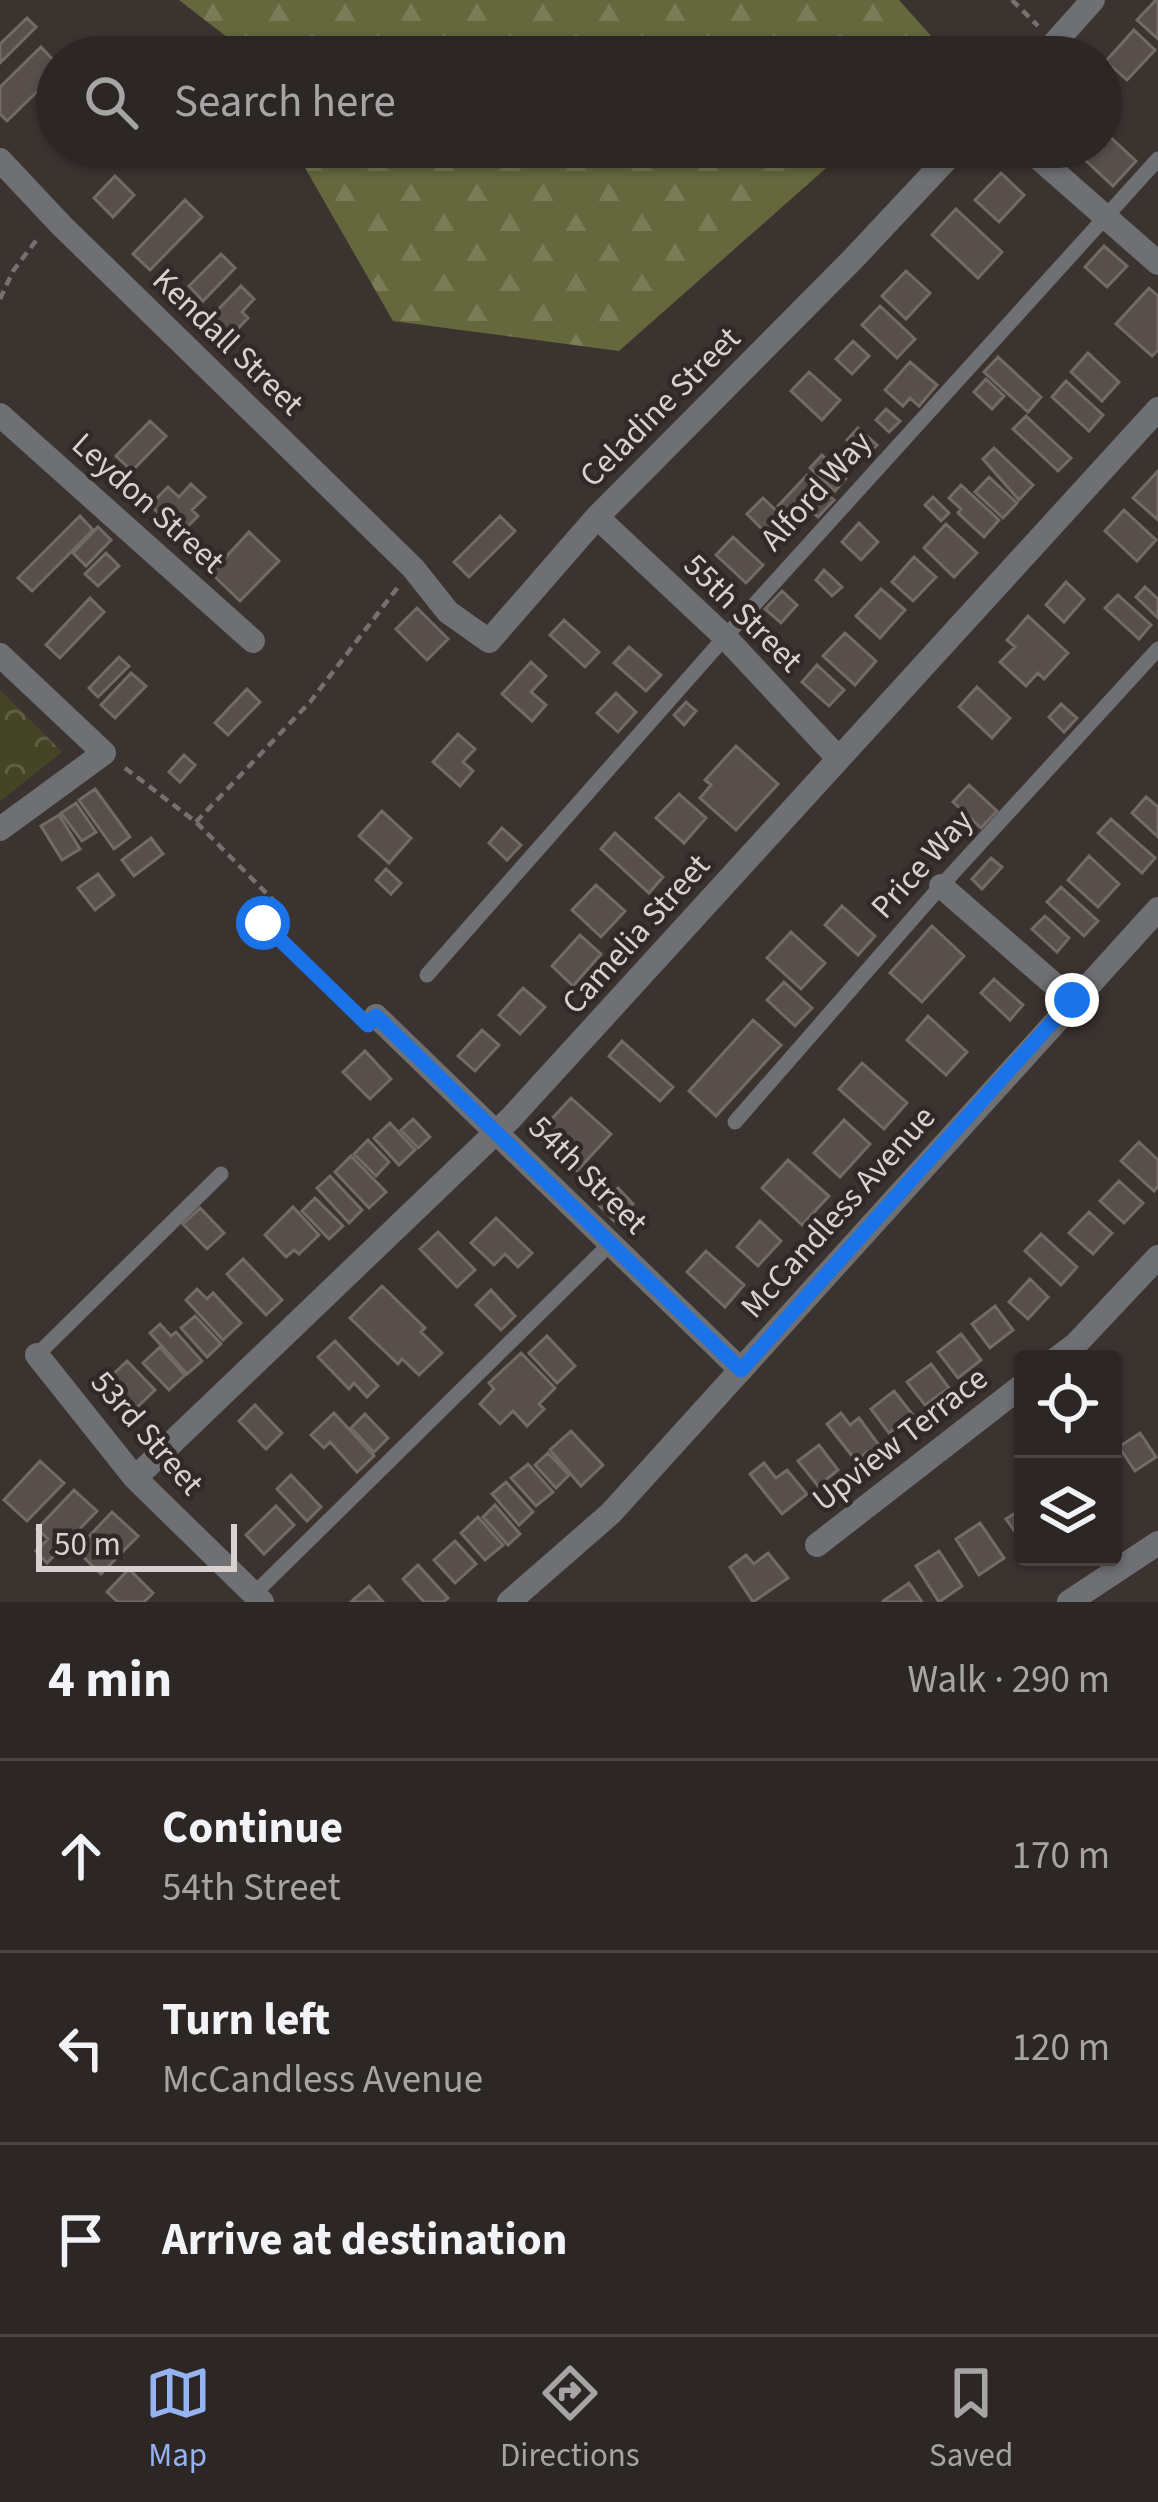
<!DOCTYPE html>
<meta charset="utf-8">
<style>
:root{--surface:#2c2624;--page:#383231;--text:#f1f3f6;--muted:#a6a5a6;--line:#484341;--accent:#95b2f1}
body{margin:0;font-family:"Source Sans 3",sans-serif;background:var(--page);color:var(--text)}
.controls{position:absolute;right:36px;bottom:36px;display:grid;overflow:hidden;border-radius:12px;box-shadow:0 3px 9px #0004}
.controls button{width:108px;height:108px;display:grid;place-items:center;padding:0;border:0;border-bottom:3px solid var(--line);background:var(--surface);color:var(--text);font:60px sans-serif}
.scale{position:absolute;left:36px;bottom:30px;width:201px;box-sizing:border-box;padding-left:12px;border:6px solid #d7d2d0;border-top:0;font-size:33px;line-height:42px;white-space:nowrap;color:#d7d2d0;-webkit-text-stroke:9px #302926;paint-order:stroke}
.stop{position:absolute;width:36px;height:36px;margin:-27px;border:9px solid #1a73e8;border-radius:50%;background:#fff}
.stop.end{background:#1a73e8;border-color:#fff;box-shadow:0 3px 12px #0008}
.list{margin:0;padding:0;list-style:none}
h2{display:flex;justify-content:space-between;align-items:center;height:156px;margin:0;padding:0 48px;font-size:51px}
h2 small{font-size:39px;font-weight:400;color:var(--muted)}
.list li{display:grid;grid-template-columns:78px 1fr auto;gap:36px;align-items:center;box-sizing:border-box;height:192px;padding:0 48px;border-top:3px solid var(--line)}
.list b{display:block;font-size:45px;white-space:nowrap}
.list p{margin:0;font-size:39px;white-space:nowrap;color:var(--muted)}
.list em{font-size:39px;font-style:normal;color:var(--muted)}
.icon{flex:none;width:66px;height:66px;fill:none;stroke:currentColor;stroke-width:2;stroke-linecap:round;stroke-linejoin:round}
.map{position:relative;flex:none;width:1158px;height:1602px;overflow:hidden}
.search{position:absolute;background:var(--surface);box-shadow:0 3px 9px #0004;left:36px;right:36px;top:36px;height:132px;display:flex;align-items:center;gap:30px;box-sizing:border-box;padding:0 42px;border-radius:66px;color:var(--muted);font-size:45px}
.sheet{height:732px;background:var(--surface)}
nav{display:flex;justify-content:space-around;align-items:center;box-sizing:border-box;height:168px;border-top:3px solid var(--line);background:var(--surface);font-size:33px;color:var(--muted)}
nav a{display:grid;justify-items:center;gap:6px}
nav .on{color:var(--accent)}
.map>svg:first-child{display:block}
</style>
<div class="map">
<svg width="1158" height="1602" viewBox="0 0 1158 1602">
<defs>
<pattern id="forest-firs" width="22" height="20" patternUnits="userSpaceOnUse" patternTransform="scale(3)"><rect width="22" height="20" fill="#65673d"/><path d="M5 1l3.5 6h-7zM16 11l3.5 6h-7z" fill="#7a7c58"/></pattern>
<pattern id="park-crowns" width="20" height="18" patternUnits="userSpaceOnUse" patternTransform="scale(3)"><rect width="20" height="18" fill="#444525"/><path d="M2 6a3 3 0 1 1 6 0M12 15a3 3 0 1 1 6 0" fill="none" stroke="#5e5f44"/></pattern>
</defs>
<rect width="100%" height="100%" fill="#3b3330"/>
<path fill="url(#forest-firs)" d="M179,0H899L950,57H242L232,41Z
M293,147H850L619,351L393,321Z"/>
<path fill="url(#park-crowns)" d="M0,690L62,752L0,801Z"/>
<path fill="#584f4c" stroke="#736a66" stroke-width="3" d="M1156,0H1158V39L1137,20Z
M27,18L36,27L0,63V44Z
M1134,30L1155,50L1127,80L1106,61Z
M41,47L57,64V72L7,121L0,114V87Z
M1106,133L1136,161L1113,186L1083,158L1093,147H1101Z
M1001,173L1024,195L999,222L975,200Z
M115,176L134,195L113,217L94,198Z
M185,200L202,217L150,270L133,254Z
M956,209L1002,252L978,278L932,235Z
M1104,246L1127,266L1107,287L1085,267Z
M221,254L235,268L203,301L189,286Z
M906,271L930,293L906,319L882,296Z
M241,286L254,299L242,312L248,318L231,336L211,317Z
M1149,288L1158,296V350L1152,356L1116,324Z
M880,306L915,339L897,358L862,325Z
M853,341L869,356L852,374L836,359Z
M1088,353L1119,382L1102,401L1071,372Z
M998,357L1041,397L1028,412L984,372Z
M910,362L937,385L919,406L910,398L903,406L885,390Z
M809,372L840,400L822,420L791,391Z
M986,379L1004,396L992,409L974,392Z
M1066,381L1103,415L1089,431L1052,397Z
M886,409L900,421L889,432L876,420Z
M1026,416L1071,458L1058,471L1013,429Z
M150,421L166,436L132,471L116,456Z
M858,428L877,445L866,457L847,440Z
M994,448L1033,485L1019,500L983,459Z
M822,455L846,478L835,491L810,468Z
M1158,471V520L1133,498Z
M807,475L834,500L818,517L811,511L799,525L778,506Z
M989,477L1017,503L1003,518L975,492Z
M191,484L205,497L192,510L198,516L180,534L150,505L168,487L179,497Z
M961,485L999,520L984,537L958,513L961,509L949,498Z
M933,497L949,513L941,521L925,505Z
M763,498L789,523L773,540L747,514Z
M1124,510L1156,540L1137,561L1105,531Z
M80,516L93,530L32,591L18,578Z
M500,516L515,531L469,577L454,562Z
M859,523L878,542L861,560L842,542Z
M946,524L977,553L954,577L924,548Z
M98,527L111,540L86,566L73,553Z
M249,532L279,561L240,601L211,573Z
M733,537L763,565L746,583L716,555Z
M106,553L119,566L98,586L85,574Z
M914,557L936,577L913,601L892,582Z
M824,570L842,587L832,596L816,580Z
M1066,582L1084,599L1064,622L1046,605Z
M1145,587L1158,599V618L1136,597Z
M881,589L905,610L880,638L856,616Z
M782,591L797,605L781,623L765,609Z
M1118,595L1151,625L1139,639L1105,608Z
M90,598L104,612L60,658L46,645Z
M417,608L448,639L427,660L396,629Z
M1028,616L1068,653L1044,679L1038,673L1026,686L1000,662L1015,647L1007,640Z
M564,620L599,652L585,667L550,635Z
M845,633L876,661L855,685L823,656Z
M629,647L661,675L646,691L614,663Z
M119,657L129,666L98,697L89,688Z
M531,662L546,676L531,692L546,705L532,721L502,694Z
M817,665L844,690L829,706L802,682Z
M131,673L146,686L115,718L101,705Z
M977,687L1010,718L992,738L959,707Z
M247,689L260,702L228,735L215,723Z
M616,693L636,712L618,732L597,713Z
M686,702L696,711L684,725L674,715Z
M1061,704L1077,718L1064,732L1049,717Z
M458,734L475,749L463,762L473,771L460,786L433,762Z
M736,746L778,784L736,830L700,798L711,785L705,780Z
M184,755L195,765L180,782L169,772Z
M969,785L997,811L981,828L953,802Z
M95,789L130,837L114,849L79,800Z
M679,794L706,818L684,843L656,818Z
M1146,797L1158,807V837L1132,813Z
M76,803L96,832L82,841L61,813Z
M382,811L411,838L389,863L359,836Z
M59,815L80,849L62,860L41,826Z
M1111,819L1155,858L1142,873L1098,833Z
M502,828L521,845L507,860L489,843Z
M615,833L663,877L649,893L601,849Z
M151,838L163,854L134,876L122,860Z
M1089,856L1119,884L1098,907L1068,880Z
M991,858L1002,867L982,889L972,879Z
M386,869L401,883L391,894L376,880Z
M98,874L114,895L95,910L78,888Z
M596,885L625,911L601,937L572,910Z
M1061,887L1098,921L1084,936L1047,902Z
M842,906L875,936L858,955L825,925Z
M1045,916L1069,938L1057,952L1032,929Z
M932,926L964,956L922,1002L890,973Z
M791,932L825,963L801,989L767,958Z
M580,935L601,954L573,986L552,966Z
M994,979L1023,1005L1010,1020L981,993Z
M784,982L812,1008L795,1026L767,1000Z
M523,988L545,1007L520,1034L499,1015Z
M928,1016L967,1052L946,1075L907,1040Z
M753,1020L781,1045L716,1116L689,1091Z
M482,1030L499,1045L475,1071L458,1056Z
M622,1041L673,1087L660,1101L609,1056Z
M365,1051L391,1079L370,1099L343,1072Z
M862,1063L907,1103L884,1129L839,1089Z
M571,1098L611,1134L577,1171L537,1135Z
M413,1119L430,1137L418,1148L401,1130Z
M844,1120L870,1144L840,1177L814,1153Z
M390,1123L415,1150L399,1165L374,1138Z
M368,1140L389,1162L376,1176L354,1154Z
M1139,1142L1158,1160V1186L1154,1191L1121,1161Z
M351,1156L386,1192L369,1208L335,1172Z
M788,1160L829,1196L802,1225L762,1188Z
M330,1176L362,1210L349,1223L317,1188Z
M1119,1181L1143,1203L1124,1223L1100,1201Z
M618,1188L633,1204L614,1221L599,1205Z
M315,1198L343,1226L329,1239L302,1211Z
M293,1207L319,1235L299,1254L294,1250L286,1257L265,1235Z
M200,1208L224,1233L207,1249L183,1224Z
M1089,1212L1112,1233L1093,1254L1069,1233Z
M496,1218L532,1253L518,1267L505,1254L494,1265L471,1243Z
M760,1221L781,1241L758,1266L737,1247Z
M438,1232L475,1270L457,1287L420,1249Z
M1041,1234L1077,1267L1061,1285L1025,1251Z
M706,1251L744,1285L725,1307L687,1272Z
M243,1259L282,1300L266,1315L227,1274Z
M1030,1279L1048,1297L1028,1319L1009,1302Z
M382,1286L425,1328L421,1332L442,1353L419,1375L402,1359L398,1364L350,1318Z
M197,1289L207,1299L213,1293L241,1323L223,1340L186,1300Z
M491,1290L515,1316L501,1330L476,1305Z
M995,1306L1013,1330L990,1348L972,1324Z
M195,1316L221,1344L207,1357L181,1328Z
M160,1324L171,1336L176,1332L202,1361L187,1374L150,1333Z
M961,1334L981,1360L958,1378L938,1352Z
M547,1336L575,1366L557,1383L529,1353Z
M335,1341L378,1386L367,1397L354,1383L349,1389L318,1357Z
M160,1347L185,1375L169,1390L143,1363Z
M521,1353L555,1388L539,1404L544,1409L527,1426L513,1411L500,1424L480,1404L494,1389L489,1383Z
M127,1361L155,1390L127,1417L99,1388Z
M931,1364L949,1388L925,1405L907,1382Z
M894,1391L913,1415L889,1433L871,1409Z
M255,1405L282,1433L266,1449L239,1421Z
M334,1413L374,1456L357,1472L330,1442L324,1448L311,1435Z
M841,1413L850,1425L859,1418L884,1452L874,1460L867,1452L856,1461L827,1424Z
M365,1414L388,1438L374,1452L351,1428Z
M571,1431L603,1465L581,1486L550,1450Z
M1140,1433L1156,1457L1135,1471L1119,1447Z
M819,1445L838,1470L818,1486L798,1461Z
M548,1453L569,1475L556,1488L535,1465Z
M40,1461L64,1483L27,1521L4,1500Z
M764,1463L776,1478L787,1470L807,1494L782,1514L750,1474Z
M528,1464L553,1492L536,1506L511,1478Z
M291,1475L321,1507L307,1521L277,1489Z
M506,1482L533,1512L519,1525L492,1494Z
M74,1490L97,1511L47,1563L36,1551L48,1539L37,1529Z
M495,1505L520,1534L508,1545L483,1517Z
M276,1506L294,1525L264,1554L246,1535Z
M1023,1508V1543L1006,1519Z
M112,1512L138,1536L101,1574L76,1550Z
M478,1517L503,1545L485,1560L461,1533Z
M980,1523L1004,1558L979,1575L956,1539Z
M455,1541L476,1564L455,1583L434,1560Z
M939,1551L962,1586L939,1602L916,1566Z
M768,1553L788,1578L753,1602L730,1567L746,1555L754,1564Z
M418,1565L448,1598L443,1602H424L403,1579Z
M129,1569L153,1593L144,1602H118L107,1592Z
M909,1583L922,1602H883V1601Z
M369,1586L383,1602H351L354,1599Z"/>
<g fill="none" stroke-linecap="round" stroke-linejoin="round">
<path stroke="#77706d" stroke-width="4.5" stroke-dasharray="9 6" stroke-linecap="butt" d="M1012,0L1038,26
M0,299L13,271L38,238
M125,768L196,822L281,908L264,923L351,1008
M196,822L310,702L398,587"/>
<path stroke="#6f7073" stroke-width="15" d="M427,975L725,637L1158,159
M735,1122L941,886L1158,649
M37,1355L221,1174
M254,1594L609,1245"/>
<path stroke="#6f7073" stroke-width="24" d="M1042,57L1093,0
M1026,147L1158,263
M0,160L61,225L413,568L448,612L489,641L597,517L853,259L958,147
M0,415L253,641
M597,517L725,637L838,758
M0,655L104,753L0,829
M941,886L1072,1000
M376,1016L741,1370
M37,1355L135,1478L262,1602
M1056,1359L1076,1344L1158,1257
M135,1478L511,1118L1158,409
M817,1545L1023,1385
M509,1602L611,1513L1158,909"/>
<path stroke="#6f7073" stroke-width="24" d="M1069,1602L1158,1543"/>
</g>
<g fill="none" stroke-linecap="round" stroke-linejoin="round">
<path stroke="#1a73e8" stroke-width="15" d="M263,923L368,1025L376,1016L741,1370L1072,1000"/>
</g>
<g text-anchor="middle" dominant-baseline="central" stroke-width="9" stroke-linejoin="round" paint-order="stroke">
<g font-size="33" fill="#d7d2d0" stroke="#302926">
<text transform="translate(228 342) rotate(44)">Kendall Street</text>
<text transform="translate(660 407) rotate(-45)">Celadine Street</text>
<text transform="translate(816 491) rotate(-48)">Alford Way</text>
<text transform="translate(148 503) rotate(42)">Leydon Street</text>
<text transform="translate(743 613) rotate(45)">55th Street</text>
<text transform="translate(922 864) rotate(-48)">Price Way</text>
<text transform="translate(636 934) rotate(-48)">Camelia Street</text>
<text transform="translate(588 1175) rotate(45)">54th Street</text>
<text transform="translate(838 1212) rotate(-48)">McCandless Avenue</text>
<text transform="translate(147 1433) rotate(49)">53rd Street</text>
<text transform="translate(900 1439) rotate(-38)">Upview Terrace</text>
</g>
</g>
</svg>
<div class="controls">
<button><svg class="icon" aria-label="locate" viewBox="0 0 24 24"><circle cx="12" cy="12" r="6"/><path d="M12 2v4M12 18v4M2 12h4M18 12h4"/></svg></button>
<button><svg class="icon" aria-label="layers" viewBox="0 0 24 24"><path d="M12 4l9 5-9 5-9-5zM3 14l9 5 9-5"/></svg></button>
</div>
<div class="scale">50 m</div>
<div class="stop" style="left:263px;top:923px"></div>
<div class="stop end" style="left:1072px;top:1000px"></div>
<div class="search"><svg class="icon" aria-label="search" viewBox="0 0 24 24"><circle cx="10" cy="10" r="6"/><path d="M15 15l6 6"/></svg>Search here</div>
</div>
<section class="sheet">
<h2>4 min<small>Walk · 290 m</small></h2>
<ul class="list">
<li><svg class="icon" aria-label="ahead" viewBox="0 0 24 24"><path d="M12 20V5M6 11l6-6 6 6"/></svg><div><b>Continue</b><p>54th Street</p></div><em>170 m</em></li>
<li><svg class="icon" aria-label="left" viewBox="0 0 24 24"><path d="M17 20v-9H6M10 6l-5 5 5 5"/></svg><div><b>Turn left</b><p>McCandless Avenue</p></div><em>120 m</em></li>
<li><svg class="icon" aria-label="arrive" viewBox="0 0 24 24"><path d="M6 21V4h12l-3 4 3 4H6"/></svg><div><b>Arrive at destination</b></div></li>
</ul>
</section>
<nav>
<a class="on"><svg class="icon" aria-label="map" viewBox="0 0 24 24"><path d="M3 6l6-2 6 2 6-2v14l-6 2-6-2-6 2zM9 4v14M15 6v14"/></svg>Map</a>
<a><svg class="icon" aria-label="directions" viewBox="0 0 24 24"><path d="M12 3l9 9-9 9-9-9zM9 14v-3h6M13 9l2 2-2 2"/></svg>Directions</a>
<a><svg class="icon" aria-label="saved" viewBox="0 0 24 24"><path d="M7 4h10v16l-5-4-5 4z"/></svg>Saved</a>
</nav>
